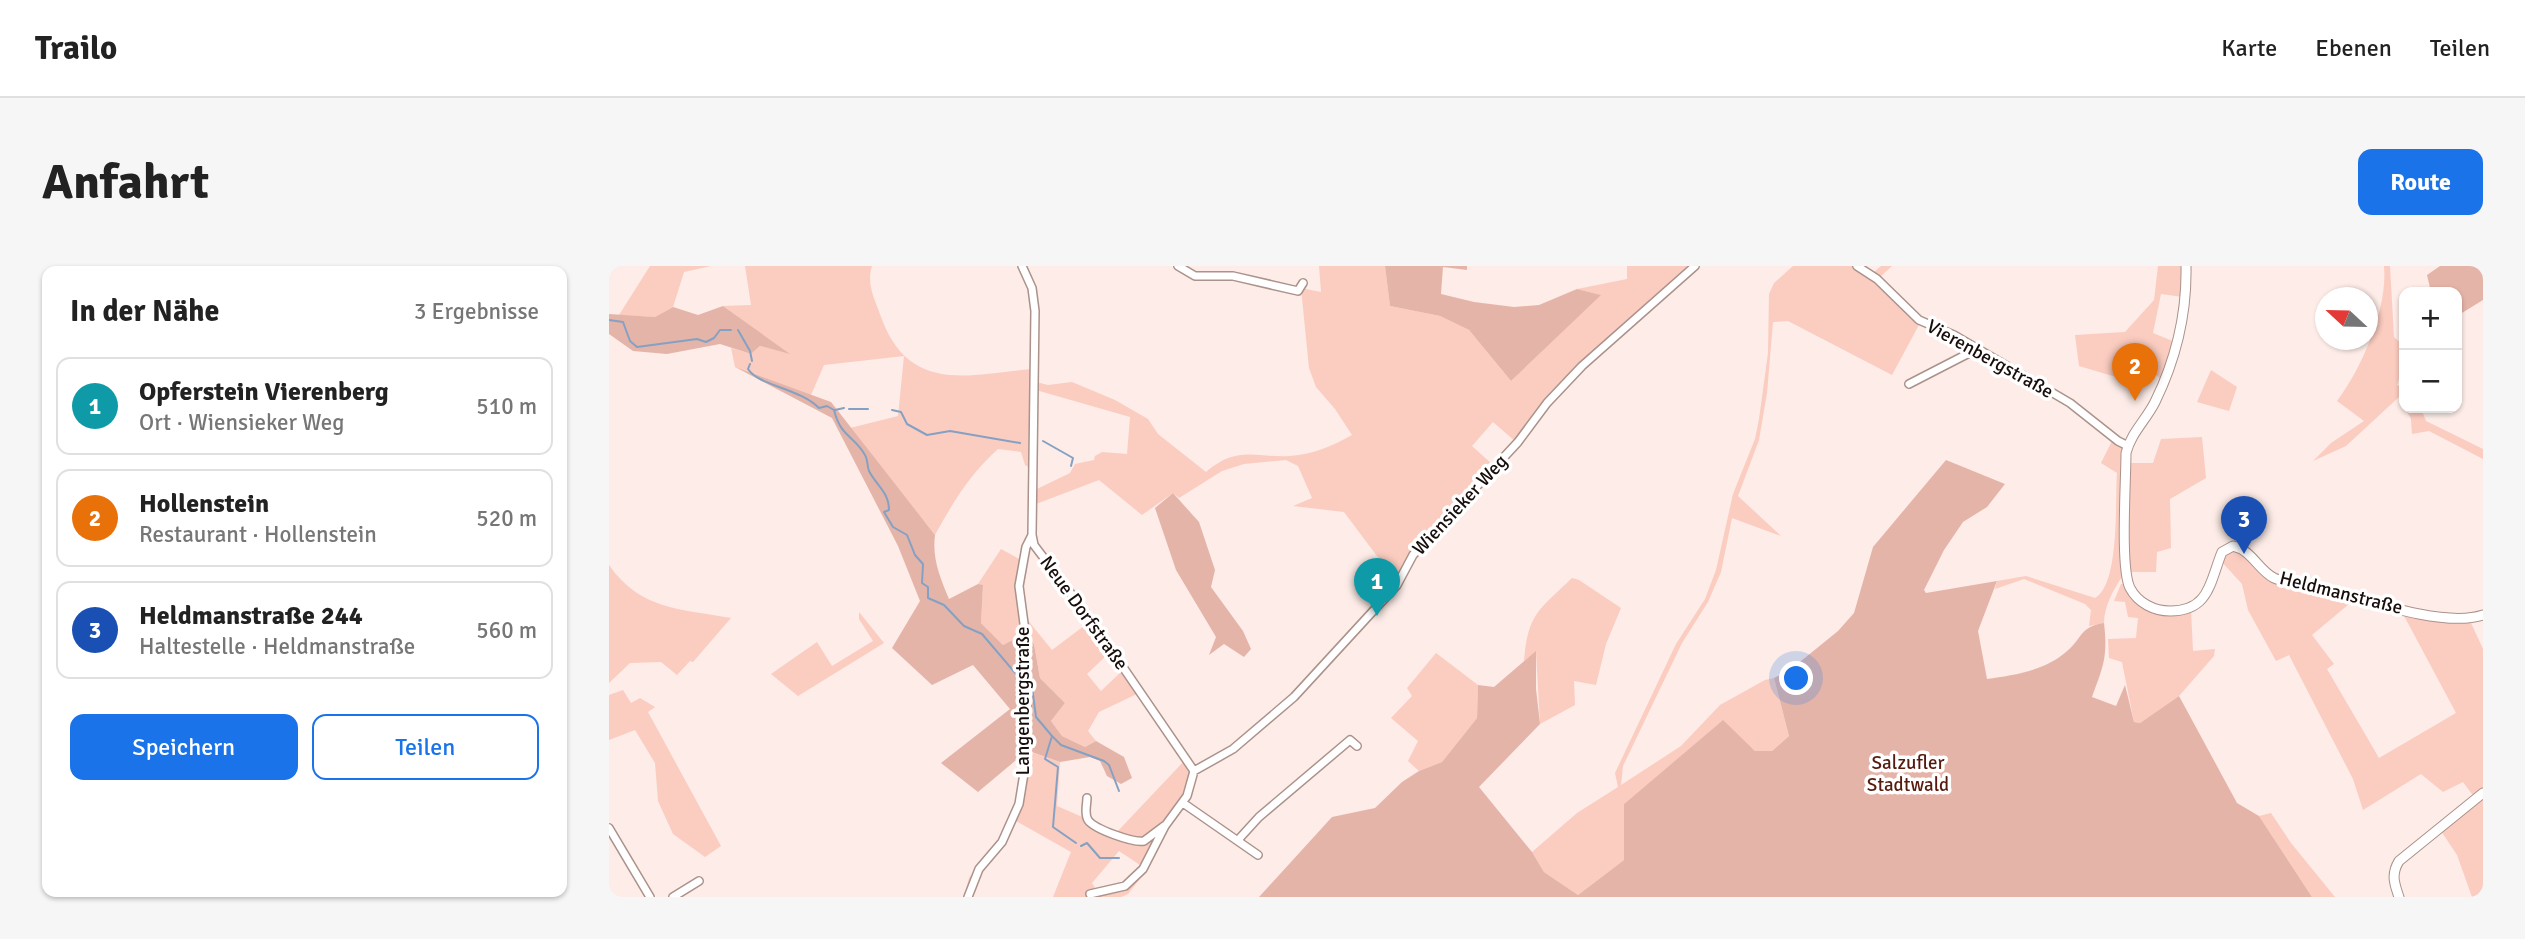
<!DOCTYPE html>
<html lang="de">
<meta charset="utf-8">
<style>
:root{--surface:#fff;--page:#f6f6f6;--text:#222;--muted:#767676;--line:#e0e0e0;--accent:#1a73e8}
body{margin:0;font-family:Signika,sans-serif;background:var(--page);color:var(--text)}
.controls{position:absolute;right:21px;top:21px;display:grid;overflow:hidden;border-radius:14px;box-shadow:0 2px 5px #0004}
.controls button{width:63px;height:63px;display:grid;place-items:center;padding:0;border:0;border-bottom:2px solid var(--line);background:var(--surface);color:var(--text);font:35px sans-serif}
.compass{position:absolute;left:1706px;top:21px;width:63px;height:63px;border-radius:50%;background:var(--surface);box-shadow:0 2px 5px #0004;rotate:292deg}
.you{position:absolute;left:1188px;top:413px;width:24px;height:24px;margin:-18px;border:5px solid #fff;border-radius:50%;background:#1a73e8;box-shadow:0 0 0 10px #1a73e833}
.badge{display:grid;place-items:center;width:46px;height:46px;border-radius:50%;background:var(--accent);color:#fff;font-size:23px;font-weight:700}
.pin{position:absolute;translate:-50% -58px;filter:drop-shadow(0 2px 4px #0008)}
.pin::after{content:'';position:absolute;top:37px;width:24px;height:21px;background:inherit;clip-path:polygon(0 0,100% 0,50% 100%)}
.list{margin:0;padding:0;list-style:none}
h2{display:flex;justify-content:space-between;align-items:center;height:91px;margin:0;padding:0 28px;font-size:30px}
h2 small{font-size:23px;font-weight:400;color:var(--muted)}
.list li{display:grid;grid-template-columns:46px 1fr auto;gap:21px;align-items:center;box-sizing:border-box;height:98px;margin:0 14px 14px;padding:0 14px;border:2px solid var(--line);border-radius:14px}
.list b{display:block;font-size:26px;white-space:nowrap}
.list p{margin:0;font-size:23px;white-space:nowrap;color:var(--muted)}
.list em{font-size:23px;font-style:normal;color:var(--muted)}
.actions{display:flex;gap:14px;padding:21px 28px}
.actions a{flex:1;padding:16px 0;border:2px solid var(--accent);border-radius:14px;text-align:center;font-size:24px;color:var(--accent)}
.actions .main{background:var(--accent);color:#fff}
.map{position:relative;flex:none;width:1874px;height:631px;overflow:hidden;border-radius:14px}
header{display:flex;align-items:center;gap:42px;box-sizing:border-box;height:98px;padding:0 35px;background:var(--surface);border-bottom:2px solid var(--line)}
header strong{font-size:33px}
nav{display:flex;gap:38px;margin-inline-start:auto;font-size:24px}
.intro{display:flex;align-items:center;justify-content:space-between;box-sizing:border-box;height:168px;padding:0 42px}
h1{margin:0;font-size:49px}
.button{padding:18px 32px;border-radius:14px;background:var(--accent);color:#fff;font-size:24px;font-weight:700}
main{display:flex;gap:42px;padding:0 42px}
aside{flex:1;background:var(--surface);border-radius:14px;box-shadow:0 2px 5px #0004}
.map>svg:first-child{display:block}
</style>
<header>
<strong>Trailo</strong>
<nav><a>Karte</a><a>Ebenen</a><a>Teilen</a></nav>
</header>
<div class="intro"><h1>Anfahrt</h1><a class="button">Route</a></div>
<main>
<aside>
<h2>In der Nähe<small>3 Ergebnisse</small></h2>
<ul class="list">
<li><span class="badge" style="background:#0f9aa8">1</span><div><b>Opferstein Vierenberg</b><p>Ort · Wiensieker Weg</p></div><em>510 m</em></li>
<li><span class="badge" style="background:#e8710a">2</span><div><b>Hollenstein</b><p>Restaurant · Hollenstein</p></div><em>520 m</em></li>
<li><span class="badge" style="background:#1a4fb4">3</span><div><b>Heldmanstraße 244</b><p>Haltestelle · Heldmanstraße</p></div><em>560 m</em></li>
</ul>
<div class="actions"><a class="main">Speichern</a><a>Teilen</a></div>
</aside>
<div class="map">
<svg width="1874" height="631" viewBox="0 0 1874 631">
<rect width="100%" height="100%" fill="#fdece7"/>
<path fill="#fbccc0" d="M41,0H102L75,6L64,41L46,51L10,49Z
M136,0H263C257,18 266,34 272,51C300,128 359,109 423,103V203L416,199L412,186L389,183C361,208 344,236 326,269L241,162L289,150L295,90L215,99L202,129L126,101L122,82L142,88L151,80L179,87L114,40L142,39Z
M710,0H776L781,40L831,50L860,64L902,115L991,29L968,23L1018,13V0H1085L972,99L907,176L884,156L863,180L884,199L803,287C792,302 786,318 774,332L761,311L771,294L735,246L684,240L703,232L689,200L677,194L635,198L613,205L570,232L564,227L533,249L490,214L427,238L428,223L461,207L466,198L485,194L486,190L493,186L518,188L521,151L427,124V116L439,119L463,116L506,134L539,153L549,168L597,206C629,179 646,192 681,190C705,188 723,180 743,169L726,143L707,121L700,102L692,22L712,26Z
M1184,0H1254L1264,7L1272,0H1283L1270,12L1311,57L1283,109L1179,55L1164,56L1158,127L1150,174L1129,230L1172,270L1123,252L1112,306L1099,336L1073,377L1014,500L1012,519L1072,480L1111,439L1156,414L1165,412L1180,470L1163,485H1146L1113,455L1015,538V594L969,629L935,606L923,586L968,547L1009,521L1006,507L1067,378L1096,333L1107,304L1124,228L1146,173L1150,153L1159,87L1160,28L1165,17Z
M1549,0H1573L1574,31L1552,28L1544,67L1566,76L1552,114L1537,98L1507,111L1470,100L1466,69L1516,66L1545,34Z
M1775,0H1781L1785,71L1794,79L1795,98L1788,119L1795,122V140L1790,131L1737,180L1704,195L1722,177L1755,155L1728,135C1753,102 1779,42 1775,0Z
M1602,104L1628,121L1620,145L1588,136Z
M1796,142H1812L1817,155L1874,183V193L1820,165L1803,168L1802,153Z
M1593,171L1597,212L1561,233L1562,282L1548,286L1547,306H1520L1518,197H1544L1552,173Z
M1504,173L1515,182L1513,311C1504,324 1495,341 1495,357L1480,360L1482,344L1476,338L1415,313L1386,323L1388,315L1417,310L1486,332C1511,318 1506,235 1508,207L1492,197Z
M392,283L412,294L415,368L394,379L372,357L374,320L369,318Z
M1629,283L1654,308L1746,333L1703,369L1725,398L1718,403L1770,492L1847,447L1793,346L1826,355L1862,357L1874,383V523L1865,531L1854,516L1834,526L1812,508L1754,544L1744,513L1680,389L1667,395L1639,344L1633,318L1612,295L1614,288Z
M0,299C31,344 72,343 122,352L84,396L81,395L68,409L52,396L21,397L0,417Z
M963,312L970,314L1012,342L997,378L987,419L965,415L966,439L931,458L927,386L915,395C919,347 930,344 963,312Z
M1512,318H1516L1535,341L1582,344L1584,385L1606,383L1605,390L1570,430L1531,457L1525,456L1513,396L1500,392L1499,373L1527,372L1529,352L1519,351L1516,336L1505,335Z
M250,346L275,377L189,430L162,408L208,376L223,400L264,375L250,353Z
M417,352L443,384L479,357L500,387L478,408L492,425L513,405L530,427L490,446L479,465L487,475L476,481L453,470L442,455L456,437L431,412L425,378L418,370Z
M827,387L869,419L868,452L833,496L810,505L799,495L809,475L782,452L803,430L798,422Z
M14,424L22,437L31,432L46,441L39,446L112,580L96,591L64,568L49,535L46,497L26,464L0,474V429Z
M416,484L451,496L448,540L508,566L576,494L583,505L576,529L534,601L510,585L483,617L488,625L518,622L537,605L519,628L512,631H444L462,586L407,555L396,579L372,606L362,631H355L360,612L390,572L402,544L407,547Z
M1874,531V631H1863L1848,589L1832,565Z
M1662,547L1682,577L1726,631H1703L1650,550Z"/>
<path fill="#e5b4a8" d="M776,0H858V4L834,1L832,28L865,36L905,41L930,39L968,23L992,29L902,115L860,64L831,50L781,40Z
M1831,0H1874V34L1848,50V26H1822L1818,9Z
M114,40L181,88L151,80L142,88L111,78L58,88L24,85L0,68V48L46,51L64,41L89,49Z
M126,101L222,136L326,269C323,293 331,311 340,333L369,318L374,319L372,357L394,379L415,368L425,378L431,412L456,437L442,455L453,470L476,481L487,475L515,491L523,512L512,518L498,510L491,495L481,491L451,496L417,484L416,497L406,495L369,526L332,497L401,443L364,399L323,419L283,382L311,335L289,280L223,152Z
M1337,194L1396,218L1378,241L1354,256L1335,284L1315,324L1317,327L1388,315L1369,365L1378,413C1405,409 1435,405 1457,386C1474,372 1470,361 1495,357C1499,391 1494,401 1483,431L1507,440L1516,419L1525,456L1531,457L1570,430L1628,537L1650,550L1703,631H650L723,551L766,542L793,516L810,505L833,496L868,452L869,419L885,421L927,385V423L931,458L870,521L923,586L935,606L969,629L1015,594V538L1114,454L1146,485H1163L1180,470L1165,412L1181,404L1229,365L1245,347L1264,281Z
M564,227L590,256L606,304L602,321L634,365L642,383L635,391L615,378L600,389L607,371L567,304L546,242Z"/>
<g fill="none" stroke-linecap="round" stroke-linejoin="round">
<path stroke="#84a1c4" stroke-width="2" d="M0,54L14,56L21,75L28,81L88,73L97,76L105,72L111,64H122
M129,64L141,85L143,95
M141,98L139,103C150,120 190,122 210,142L218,140L225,144C232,172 245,169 256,189C259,194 258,200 260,205C267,219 280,226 280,244L275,246L284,261L298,269L306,289L314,298L313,317L319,321V332L335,339L355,360L373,368L413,415
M240,143H259
M226,144L235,142
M283,144L292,146L298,158L318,169L341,165L411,177
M434,175L464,192L462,200
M423,421L427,451L443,470L436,493L449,501L444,561L467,577
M443,470L452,479L495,495L500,499L510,525
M472,580L478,577L491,592H510"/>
<g stroke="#ab928b" stroke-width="10">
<path id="minor" d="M413,0L423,22L426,45L423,269L425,279L479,350L585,505L578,530L556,560L534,603L516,620L481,628
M569,0L586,10H624L689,25L694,17
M1248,0L1268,13L1310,54L1345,69L1461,137L1509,175L1519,180
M1300,118L1368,83
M585,505L624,483L685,431L788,319L804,289L909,176L938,137L973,100L1086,0
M478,532C478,538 475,548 479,554C485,563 524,577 535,575L555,560
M574,537L649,589
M0,562L41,631
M629,574L650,551L741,474L748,480
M64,631L90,615
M359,631L370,603L393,576L410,538L417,495L418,442L416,365L410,320L417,281L423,269"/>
</g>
<g stroke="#ab928b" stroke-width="11">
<path id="major" d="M1577,0C1578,48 1567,93 1546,136C1537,154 1522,167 1517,187C1517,215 1511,302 1521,322C1529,337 1545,345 1561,345C1601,345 1601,315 1613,286L1624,280C1643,284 1649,304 1665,312C1676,317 1690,316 1702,319C1746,330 1833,363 1874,349
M1790,631C1785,617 1782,608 1790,595L1874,527"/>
</g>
<use href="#minor" stroke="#fff" stroke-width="7"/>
<use href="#major" stroke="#fff" stroke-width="9"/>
</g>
<g text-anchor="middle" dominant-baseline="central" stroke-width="7" stroke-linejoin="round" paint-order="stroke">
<g font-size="19" fill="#170e0c" stroke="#fff">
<text transform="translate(1381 93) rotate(29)">Vierenbergstraße</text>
<text transform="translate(851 239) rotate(-47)">Wiensieker Weg</text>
<text transform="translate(1732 327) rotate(14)">Heldmanstraße</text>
<text transform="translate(475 347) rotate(54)">Neue Dorfstraße</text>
<text transform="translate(414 435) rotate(-90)">Langenbergstraße</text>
</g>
<g font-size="19" fill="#561b0e" stroke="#fff">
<text x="1299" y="497">Salzufler<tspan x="1299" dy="22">Stadtwald</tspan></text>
</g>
</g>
</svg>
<div class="controls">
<button>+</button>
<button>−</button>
</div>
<svg class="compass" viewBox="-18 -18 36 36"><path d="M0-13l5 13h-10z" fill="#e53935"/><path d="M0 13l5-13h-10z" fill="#767676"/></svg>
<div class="you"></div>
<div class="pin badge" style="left:768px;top:350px;background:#0f9aa8">1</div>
<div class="pin badge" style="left:1526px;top:135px;background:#e8710a">2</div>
<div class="pin badge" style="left:1635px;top:288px;background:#1a4fb4">3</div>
</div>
</main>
